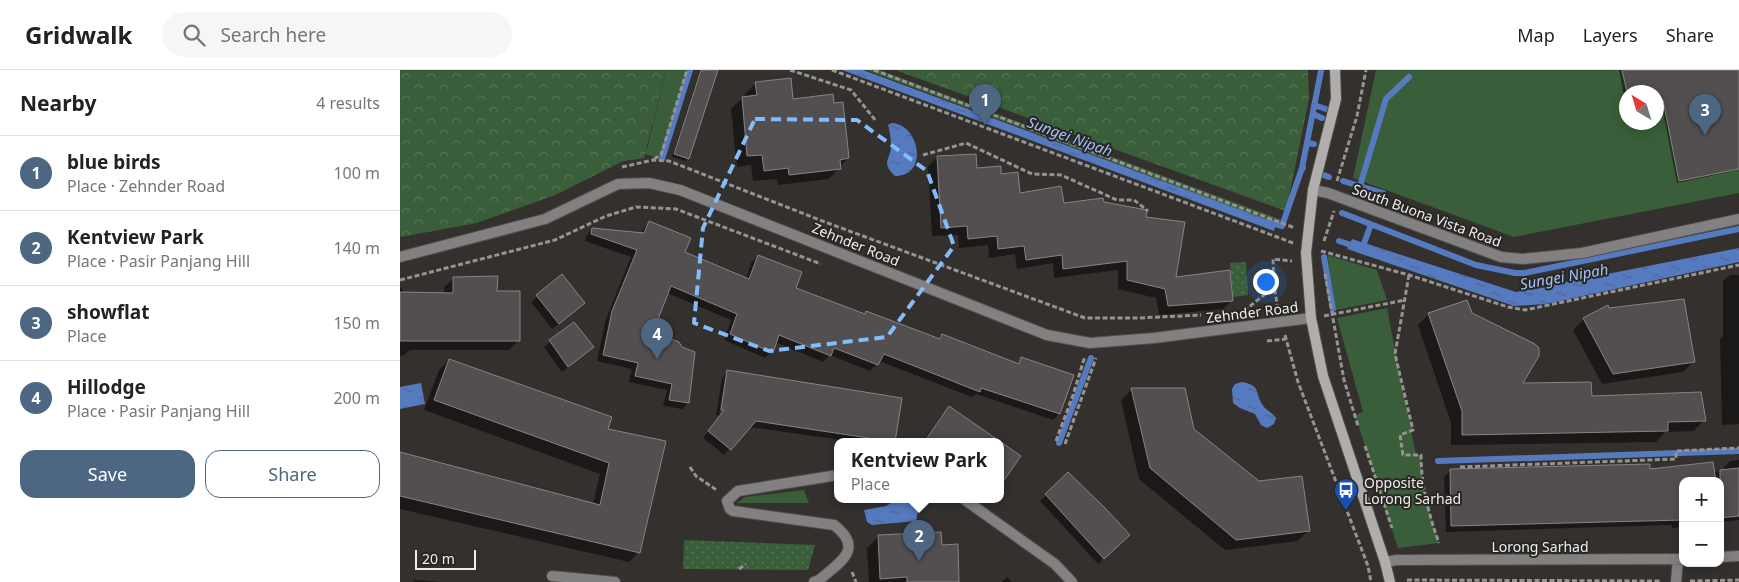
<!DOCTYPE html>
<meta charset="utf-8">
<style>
:root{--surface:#fff;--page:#f6f6f6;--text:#222;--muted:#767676;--line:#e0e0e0;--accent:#4d6783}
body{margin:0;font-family:"Noto Sans",sans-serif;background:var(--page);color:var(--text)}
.controls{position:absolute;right:15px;bottom:15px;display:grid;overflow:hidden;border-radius:10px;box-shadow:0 2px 12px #0003}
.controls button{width:45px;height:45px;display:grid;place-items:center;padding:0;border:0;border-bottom:1px solid var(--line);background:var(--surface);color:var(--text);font:25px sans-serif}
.compass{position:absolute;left:1219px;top:15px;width:45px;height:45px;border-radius:50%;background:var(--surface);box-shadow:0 2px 12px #0003;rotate:322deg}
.scale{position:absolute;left:15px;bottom:12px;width:61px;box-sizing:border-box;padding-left:5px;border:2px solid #efedec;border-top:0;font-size:14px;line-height:18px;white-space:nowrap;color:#efedec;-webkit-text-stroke:4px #292724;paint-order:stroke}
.you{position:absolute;left:865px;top:211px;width:18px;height:18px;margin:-12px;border:4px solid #fff;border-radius:50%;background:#1a73e8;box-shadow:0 0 0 8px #1a73e833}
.badge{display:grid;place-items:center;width:32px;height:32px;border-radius:50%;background:var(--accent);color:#fff;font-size:16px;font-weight:700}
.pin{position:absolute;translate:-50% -41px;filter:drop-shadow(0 1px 2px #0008)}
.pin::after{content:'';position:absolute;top:26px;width:18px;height:15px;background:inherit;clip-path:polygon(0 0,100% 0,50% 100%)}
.popup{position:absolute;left:434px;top:368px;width:170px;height:65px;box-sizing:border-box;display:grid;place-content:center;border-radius:10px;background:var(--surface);filter:drop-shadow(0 1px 4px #0005);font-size:16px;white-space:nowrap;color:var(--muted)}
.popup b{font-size:19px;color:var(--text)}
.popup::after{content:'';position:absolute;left:50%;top:100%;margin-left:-10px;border:10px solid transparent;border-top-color:var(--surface)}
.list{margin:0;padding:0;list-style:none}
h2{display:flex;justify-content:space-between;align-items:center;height:65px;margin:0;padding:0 20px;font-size:21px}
h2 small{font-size:16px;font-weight:400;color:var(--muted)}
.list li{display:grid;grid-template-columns:32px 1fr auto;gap:15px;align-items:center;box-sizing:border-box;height:75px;padding:0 20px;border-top:1px solid var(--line)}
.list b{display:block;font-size:19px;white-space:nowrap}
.list p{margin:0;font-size:16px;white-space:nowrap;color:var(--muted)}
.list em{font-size:16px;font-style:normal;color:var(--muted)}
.actions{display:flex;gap:10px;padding:15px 20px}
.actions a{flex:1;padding:11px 0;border:1px solid var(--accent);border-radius:15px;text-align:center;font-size:18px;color:var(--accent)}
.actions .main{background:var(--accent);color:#fff}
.icon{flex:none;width:28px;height:28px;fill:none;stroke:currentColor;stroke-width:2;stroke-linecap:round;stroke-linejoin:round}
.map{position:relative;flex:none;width:1339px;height:512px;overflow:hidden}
header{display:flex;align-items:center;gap:30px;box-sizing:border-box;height:70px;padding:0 25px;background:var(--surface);border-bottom:1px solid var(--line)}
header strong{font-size:24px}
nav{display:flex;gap:28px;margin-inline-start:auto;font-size:18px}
.search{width:350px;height:45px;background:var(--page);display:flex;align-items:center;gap:12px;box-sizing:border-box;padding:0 18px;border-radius:28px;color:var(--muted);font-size:19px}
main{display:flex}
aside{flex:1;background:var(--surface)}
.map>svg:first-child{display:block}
</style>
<header>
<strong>Gridwalk</strong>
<div class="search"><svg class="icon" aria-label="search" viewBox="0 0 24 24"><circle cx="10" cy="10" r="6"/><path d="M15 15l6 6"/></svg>Search here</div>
<nav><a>Map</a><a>Layers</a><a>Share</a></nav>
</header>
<main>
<aside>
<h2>Nearby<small>4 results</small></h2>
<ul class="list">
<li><span class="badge">1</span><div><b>blue birds</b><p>Place · Zehnder Road</p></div><em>100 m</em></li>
<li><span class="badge">2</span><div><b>Kentview Park</b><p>Place · Pasir Panjang Hill</p></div><em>140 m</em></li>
<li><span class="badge">3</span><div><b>showflat</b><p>Place</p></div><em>150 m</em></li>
<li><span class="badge">4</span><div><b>Hillodge</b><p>Place · Pasir Panjang Hill</p></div><em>200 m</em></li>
</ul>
<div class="actions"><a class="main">Save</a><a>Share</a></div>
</aside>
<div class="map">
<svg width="1339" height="512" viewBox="0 0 1339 512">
<defs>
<pattern id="forest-crowns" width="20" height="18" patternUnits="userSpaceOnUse" patternTransform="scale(1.25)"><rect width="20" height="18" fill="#395e39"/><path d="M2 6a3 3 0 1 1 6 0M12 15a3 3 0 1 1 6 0" fill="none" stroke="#567556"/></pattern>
<pattern id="park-dots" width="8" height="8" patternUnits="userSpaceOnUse" patternTransform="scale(1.25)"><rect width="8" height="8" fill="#395e39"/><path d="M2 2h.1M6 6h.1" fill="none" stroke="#567556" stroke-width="1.8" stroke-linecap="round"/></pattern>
<pattern id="water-ripples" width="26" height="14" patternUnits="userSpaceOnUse" patternTransform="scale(1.25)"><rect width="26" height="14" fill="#567ac0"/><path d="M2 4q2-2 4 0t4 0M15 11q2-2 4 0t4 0" fill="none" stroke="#506690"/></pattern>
</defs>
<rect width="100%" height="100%" fill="#33302d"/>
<path fill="#395e39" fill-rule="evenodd" d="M266,0H288L261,89L245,84L244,88L223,91L155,125L76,153L0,167L247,79Z
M466,0H479L882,150L884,154L881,155Z
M976,0H1339V123L1114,167L953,108ZM1226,22H1256V52H1226Z
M927,185L977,200L987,230L936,240Z
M987,238L1004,327L1013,360L1011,361L1016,385H1021C1021,416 1029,445 1039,473L998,478L955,345L963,342L937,248Z
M404,420L409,433H337L345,427Z"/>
<path fill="url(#forest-crowns)" d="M0,0H266L244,88L223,91L155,125L76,153L0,167Z
M495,0H908L909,29L886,141Z"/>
<path fill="url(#park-dots)" d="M846,192L848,225L833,227L830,193Z
M284,470L415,475L408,500L283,499Z"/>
<path fill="url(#water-ripples)" d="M442,0H463L876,153L874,161Z
M492,53C520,55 529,106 495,106C480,92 491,89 491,76C491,69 490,61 488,55Z
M952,169L1116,222L1339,178V192L1146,234L1114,236L947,179Z
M842,312C861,316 854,320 862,334C865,340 872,342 876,348L874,354L867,358L861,355L855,344L840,338L833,333L832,319L835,314Z
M21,313L25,334L0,339V317Z
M497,432H512L514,438L518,440L516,451L472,455L467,452L464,440L486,436L491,433Z"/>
<path fill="#0007" fill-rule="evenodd" d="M300,0H317L288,88L286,91L272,87Z
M1219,0H1339V100L1277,113L1261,32L1256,33V22H1226V37Z
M356,13L392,31L448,88L429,109L378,115L377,109L353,111L351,95L337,97L331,39L342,28H345V24Z
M537,87L600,106L619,124L663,134L703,133L745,148L774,208L832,230L823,239L759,245L756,228L718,219V200L654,208L653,193L617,199L615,184L589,188L588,175L559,178L558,165L532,166L528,96Z
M249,153L283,182L346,209L351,193L358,186L395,218L464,245L467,242L539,269L542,265L616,295L622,289L659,344L653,350L576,324L572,327L479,291L470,301L430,285L423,292L375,272L371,282L365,288L324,270L331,250L267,223L251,263L294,283L288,333L282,339L263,336L267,320L229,312L232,299L197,291L206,249L231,187L185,171L186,166L192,159L241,164L243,159Z
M1330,205H1339V354L1322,355L1320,269L1323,266V211Z
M161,206L177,239L152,259L131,232Z
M54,208L96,222L119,270L109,280H10L4,285L0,286V219L2,218L3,224H44V217Z
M1208,239L1294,291L1283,302L1202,314L1173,260L1184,249Z
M1029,244H1071L1121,314L1304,350L1294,361L1265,362L1256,372L1051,375V353L1018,255Z
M174,253L192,277L162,302L144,277Z
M49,290L206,359L239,482L229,492L0,439V385L193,434L200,404L24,340L39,300Z
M328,302L493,371L455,372L349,357L324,385L303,368L320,346L316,345L322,308ZM325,307H328L321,346H319Z
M732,319L793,360L909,460L897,471L825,480L739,409L721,330Z
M549,338L599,372H523L540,347Z
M1339,390V450L1320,452V411H1283V457L1272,458V455L1046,462L1044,407L1050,401L1314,402L1324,401V397L1330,391Z
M668,404L728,465L698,494L640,431Z
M478,467L541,477L558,512H469L467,478Z
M607,507L612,512H602Z
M15,510L42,512H13Z"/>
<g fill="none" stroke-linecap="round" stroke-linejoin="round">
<path stroke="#567ac0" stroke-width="6" d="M914,35L926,39
M913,44L922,48
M907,73L914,74
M262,89L290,0
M903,98H902L921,1
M918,103L929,107
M943,111L983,123L982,125
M960,116L986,29L1009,7
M942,143L1076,195L1115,203H1124L1339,159
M868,152L882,156L902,98
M939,171L957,177
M962,179L970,157
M924,187L933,239
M659,373L691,288
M1038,391L1339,381"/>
</g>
<path fill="#534e50" stroke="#888384" d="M301,0H318L289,89L274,84Z
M1222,0H1339V99L1279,111L1263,30L1256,31V22H1227Z
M391,8L393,29L433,24L434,33L443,32L449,88L440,90L441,99L389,105L388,98L364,101L362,85L347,86L342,27L357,25L355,12Z
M576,84L577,98L601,96V104L618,102L620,123L661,116L664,133L703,128L704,132L747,140L746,147L785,152L776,207L830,200L833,231L768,236L765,219L727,210V191L663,199L662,185L626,190L624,176L598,179L597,166L568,169L567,156L541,158L537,86Z
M249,151L291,168L285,182L349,209L358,185L402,202L396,218L465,244L466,241L540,269L542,264L619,294L621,287L674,305L660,344L581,318L580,322L484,284L478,295L434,278L431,286L379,265L373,283L330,264L337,244L271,216L253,262L279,272L282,277L295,282L289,333L269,330L272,314L235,306L238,293L203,285L212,241L237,180L191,164L192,158L244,163Z
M162,204L185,233L159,254L136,225Z
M98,206L97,221H120V271H0V222L53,223V207Z
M1284,229L1295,292L1213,304L1183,248L1208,235L1209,238Z
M1067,230L1072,243L1135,274L1139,278V286L1123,313L1191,312L1192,326L1301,322L1306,351L1268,352V361L1062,365V341L1028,243Z
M174,252L194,277L168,297L149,270Z
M49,289L212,347L208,359L266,371L240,483L0,426V382L200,435L209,393L34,330Z
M327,300L502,328L495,372L356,351L331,380L308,361L324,340H321Z
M731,318H785L794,359L859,411L902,406L910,461L836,470L750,398Z
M549,336L621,386L600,416V372H524Z
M1313,392L1316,411H1283V450L1051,456L1050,399L1250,394V399Z
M1339,398V446L1320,448V400Z
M668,402L706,439L730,465L704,489L645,424Z
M541,462L542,475L558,474L559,512H507V507L480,509L478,465Z"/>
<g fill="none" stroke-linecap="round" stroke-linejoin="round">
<g stroke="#514e4c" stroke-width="12">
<path id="lane" d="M152,506L215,512"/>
</g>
<g stroke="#514e4c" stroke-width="12">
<path id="street" d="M913,120L928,123L1101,187L1123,189L1182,183L1339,149
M0,187L145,149L218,114L249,113L280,120L647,265L690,273L754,268L911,248
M565,430L655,494L672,512
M1320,487L1339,486
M985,492L997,490L1283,489
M414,512L419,510C440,492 465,479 434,455L333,441L330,439L327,431L338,421L438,405
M1276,512L1278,489"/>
</g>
<g stroke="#514e4c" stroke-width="12">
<path id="secondary" d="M935,0L936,29L913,120L906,183L911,248L923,306L985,492L990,512"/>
</g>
<path stroke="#969492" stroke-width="3" stroke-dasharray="5 2.5" stroke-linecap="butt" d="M390,0L451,20L476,51
M432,0L893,173
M474,0L895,158
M523,85L566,73L632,104L661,105L717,130H734L748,141
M254,89L261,85L287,0
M222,97L253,90L269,91L425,152L685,248H739L801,245
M937,111L957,46L966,0
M924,171L934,141
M921,181L1009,205L1108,237L1125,240L1339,195
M925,204L944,310L958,356
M1009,205L995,284L1013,360L1000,365L1003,385H1021C1021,416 1029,445 1039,473
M0,210L155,170L206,146L236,137L276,139L421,194
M878,239L874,216L873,189L892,191
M844,241L874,217
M924,246L1005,230
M885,265L898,312L968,496L971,512
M867,271L886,269
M656,371L673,325L685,286
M665,374L696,288
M965,376L992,458
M290,397L296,406L318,421
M1060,397L1276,389V381L1339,378
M339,499L346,494
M452,502L456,512
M1007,510L1261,511
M1290,511L1339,510"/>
<use href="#lane" stroke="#828080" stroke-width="10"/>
<use href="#street" stroke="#828080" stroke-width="10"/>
<use href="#secondary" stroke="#b0adad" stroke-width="10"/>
</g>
<path fill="none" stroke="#82bcfa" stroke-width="4" stroke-dasharray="10 6" stroke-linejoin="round" d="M355,49L457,50L527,101L554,176L487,267L369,281L294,253L303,158Z"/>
<defs>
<g id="bus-pin" transform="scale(1.25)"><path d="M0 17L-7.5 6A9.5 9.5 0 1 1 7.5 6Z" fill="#1a4fb4" stroke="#292724"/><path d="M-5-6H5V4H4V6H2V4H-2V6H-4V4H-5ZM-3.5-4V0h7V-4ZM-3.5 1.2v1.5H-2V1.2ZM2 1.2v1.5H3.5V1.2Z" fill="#fff"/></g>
</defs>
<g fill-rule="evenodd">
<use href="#bus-pin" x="946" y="420"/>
</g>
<g text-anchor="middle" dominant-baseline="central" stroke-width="4" stroke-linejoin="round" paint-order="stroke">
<g font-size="14" fill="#efedec" stroke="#292724">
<text transform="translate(1027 145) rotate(20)">South Buona Vista Road</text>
<text transform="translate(456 174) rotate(22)">Zehnder Road</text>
<text transform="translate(852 242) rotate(-7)">Zehnder Road</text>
<text x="1140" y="476">Lorong Sarhad</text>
</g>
<g font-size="14" fill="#efedec" stroke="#292724" text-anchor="start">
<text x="964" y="412">Opposite<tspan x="964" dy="16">Lorong Sarhad</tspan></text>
</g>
<g font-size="15" font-style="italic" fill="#a3c1fa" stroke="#292724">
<text transform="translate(670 66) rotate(20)">Sungei Nipah</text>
<text transform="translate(1164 206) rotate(-10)">Sungei Nipah</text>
</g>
</g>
</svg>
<div class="controls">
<button>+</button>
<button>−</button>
</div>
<svg class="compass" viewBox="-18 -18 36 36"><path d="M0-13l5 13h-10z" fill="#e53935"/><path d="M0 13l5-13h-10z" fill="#767676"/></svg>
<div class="scale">20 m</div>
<div class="you"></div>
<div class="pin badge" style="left:585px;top:55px">1</div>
<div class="pin badge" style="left:519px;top:491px">2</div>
<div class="popup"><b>Kentview Park</b>Place</div>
<div class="pin badge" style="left:1305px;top:65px">3</div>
<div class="pin badge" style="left:257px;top:289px">4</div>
</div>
</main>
